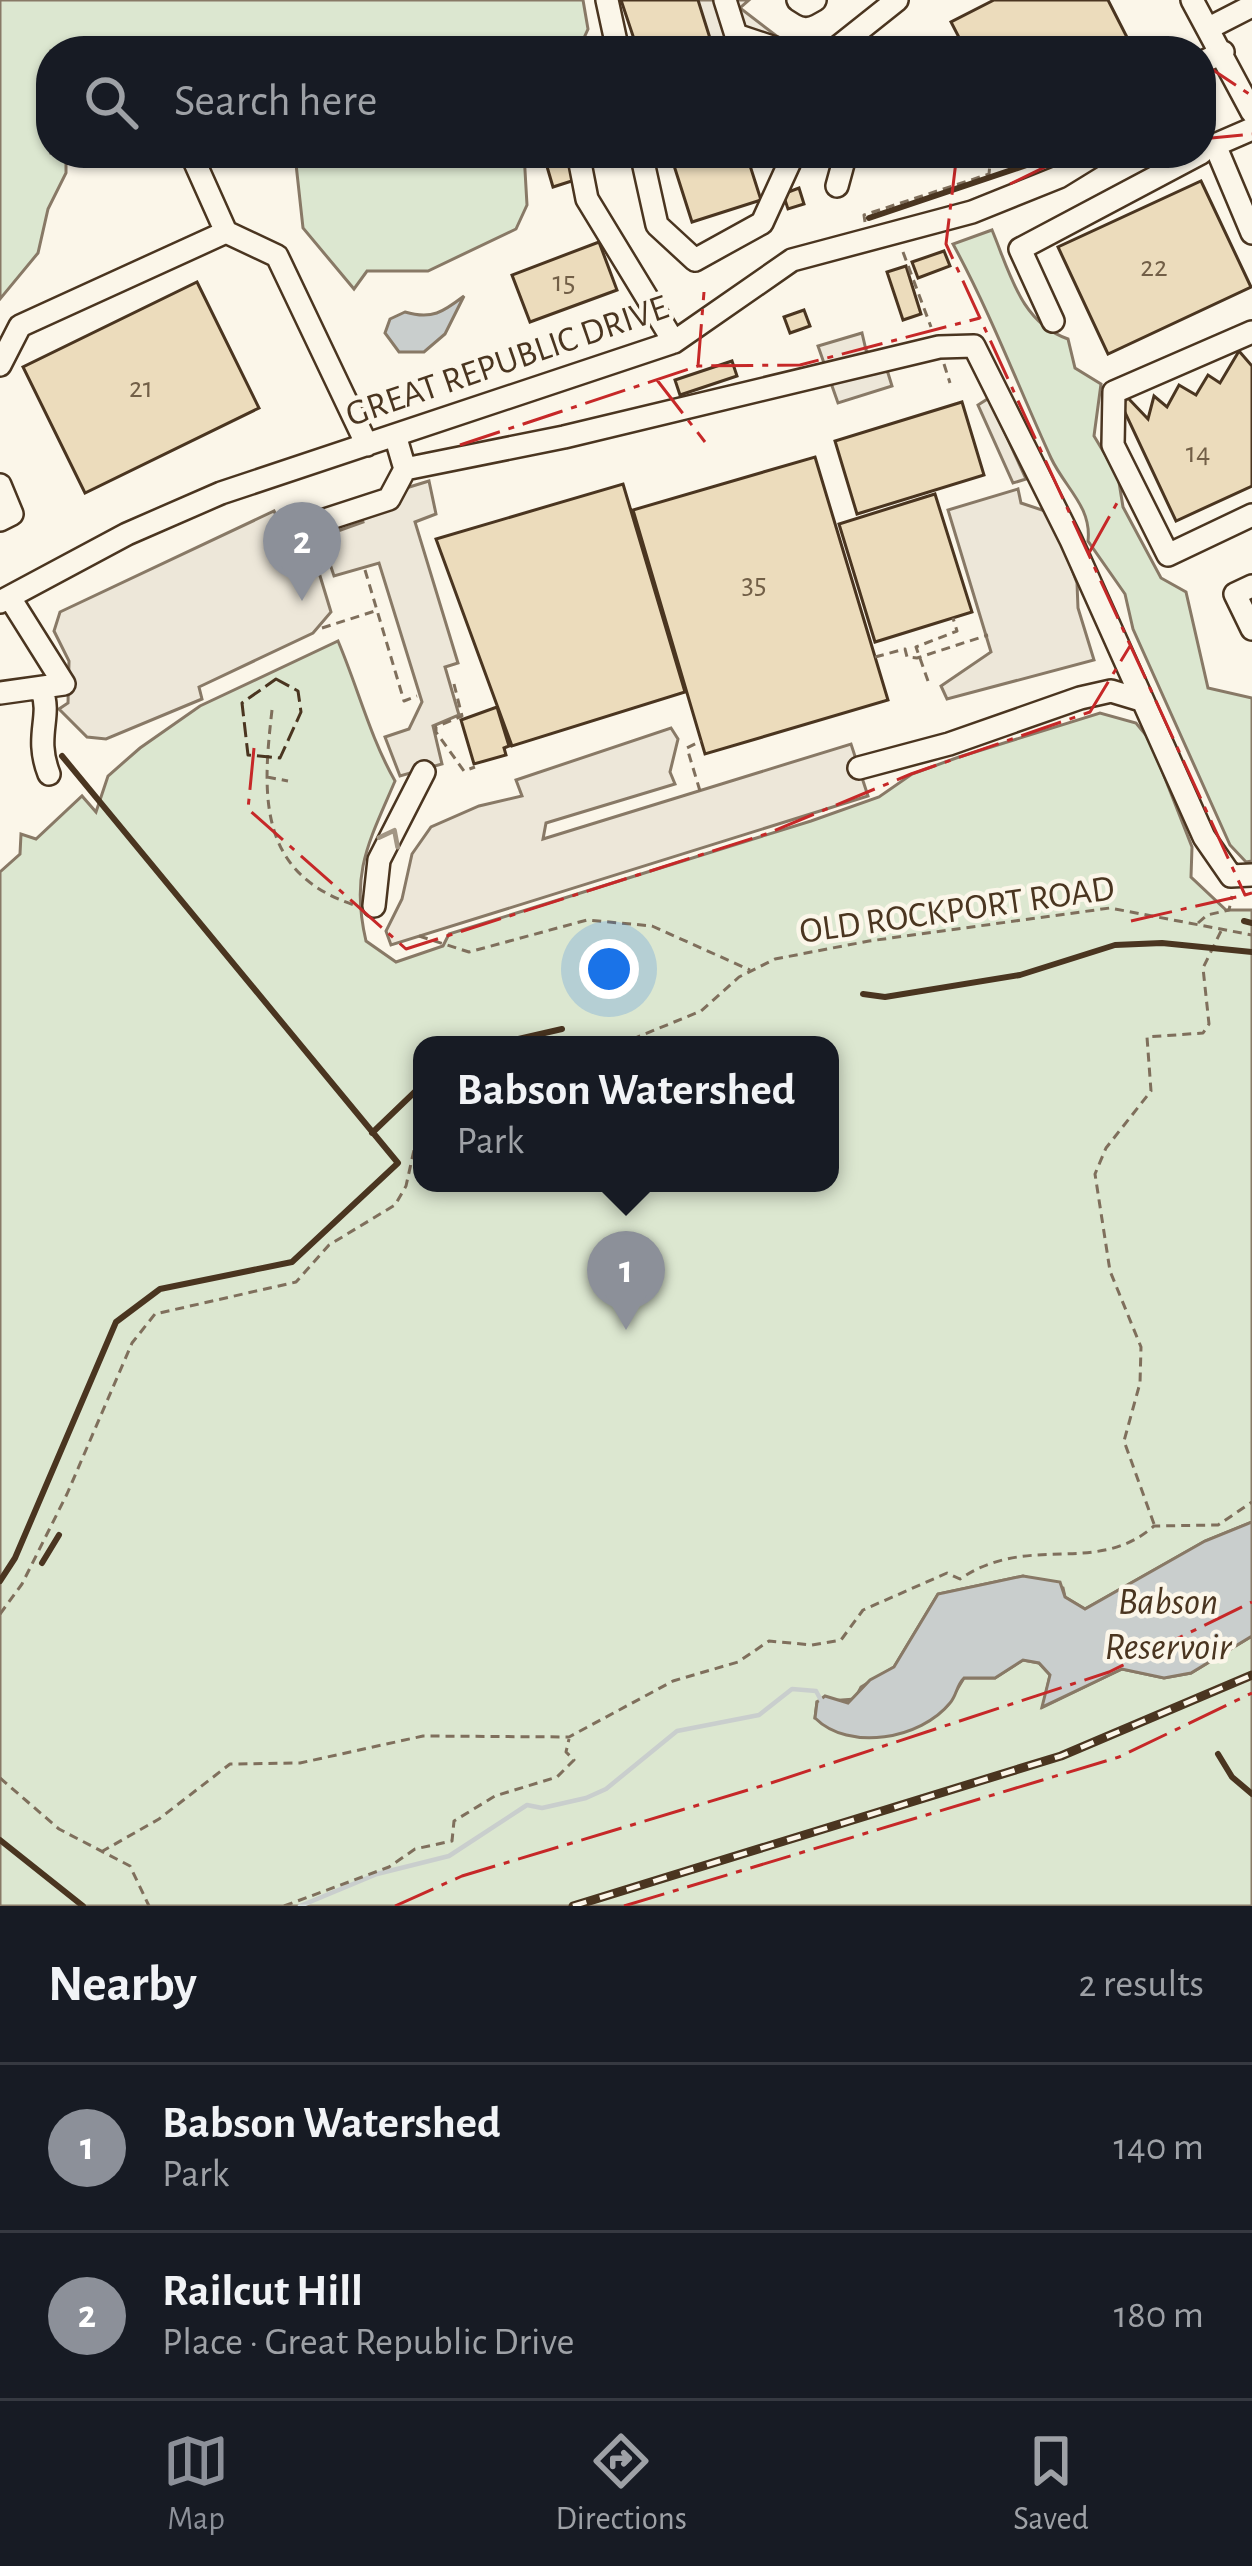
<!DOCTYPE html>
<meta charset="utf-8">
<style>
:root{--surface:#171b24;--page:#20242c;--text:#f1f3f6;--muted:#9ea1a6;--line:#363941;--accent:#8c9099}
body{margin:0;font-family:"Alegreya Sans",sans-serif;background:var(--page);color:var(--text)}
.you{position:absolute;left:609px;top:969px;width:42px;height:42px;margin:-30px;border:9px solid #fff;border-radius:50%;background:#1a73e8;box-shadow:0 0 0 18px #1a73e833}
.badge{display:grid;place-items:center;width:78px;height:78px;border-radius:50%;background:var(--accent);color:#fff;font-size:39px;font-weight:700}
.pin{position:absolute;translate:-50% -99px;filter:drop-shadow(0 3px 6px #0008)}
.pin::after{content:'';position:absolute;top:63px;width:42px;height:36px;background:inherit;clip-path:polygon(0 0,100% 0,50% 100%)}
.popup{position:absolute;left:413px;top:1036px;width:426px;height:156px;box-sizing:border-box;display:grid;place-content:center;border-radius:24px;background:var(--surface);filter:drop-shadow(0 3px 9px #0005);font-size:39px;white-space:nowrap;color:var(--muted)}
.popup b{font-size:45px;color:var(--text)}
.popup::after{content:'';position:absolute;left:50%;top:100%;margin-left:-24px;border:24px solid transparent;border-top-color:var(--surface)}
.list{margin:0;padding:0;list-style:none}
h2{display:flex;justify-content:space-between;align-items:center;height:156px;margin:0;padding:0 48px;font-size:51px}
h2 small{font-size:39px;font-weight:400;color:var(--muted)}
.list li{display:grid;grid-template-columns:78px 1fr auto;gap:36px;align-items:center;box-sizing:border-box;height:168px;padding:0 48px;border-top:3px solid var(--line)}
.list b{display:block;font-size:45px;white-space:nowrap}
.list p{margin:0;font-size:39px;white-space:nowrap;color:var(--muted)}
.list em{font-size:39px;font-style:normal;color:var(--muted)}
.icon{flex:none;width:66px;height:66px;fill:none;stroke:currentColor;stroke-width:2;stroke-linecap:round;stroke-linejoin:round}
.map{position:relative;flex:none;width:1252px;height:1906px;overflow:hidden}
.search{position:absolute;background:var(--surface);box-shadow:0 3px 9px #0004;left:36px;right:36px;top:36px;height:132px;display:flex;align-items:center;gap:30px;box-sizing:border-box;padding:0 42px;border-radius:48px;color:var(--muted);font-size:45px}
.sheet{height:492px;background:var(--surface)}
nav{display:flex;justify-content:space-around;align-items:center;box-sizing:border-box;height:168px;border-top:3px solid var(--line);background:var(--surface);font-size:33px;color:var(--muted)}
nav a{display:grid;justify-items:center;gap:6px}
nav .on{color:var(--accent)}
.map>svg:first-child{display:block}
</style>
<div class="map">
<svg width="1252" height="1906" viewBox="0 0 1252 1906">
<rect width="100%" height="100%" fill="#fbf6e9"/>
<path fill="#dce7d0" stroke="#887966" stroke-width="3" fill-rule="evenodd" d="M0,0H583L588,29L578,51H51V153H66V173L48,209L38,253L0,299Z
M286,153H524L527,205L516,229L428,271H367L354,289L303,228L296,164Z
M992,230C1010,273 1021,323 1068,339L1075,368L1101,384L1094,436L1118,476L1123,507L1161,578L1186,592L1208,688L1252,698V861L1246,862L1230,845L1133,629L1125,594L1088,541C1092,507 1065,488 1051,458C1018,386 991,314 953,244Z
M338,641C358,688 370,737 395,781C369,842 350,873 366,941L396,962L443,946L449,934L811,821L879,797L912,774L959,757L1100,713L1136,723L1150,740L1192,847L1191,877L1226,910H1252V1522L1205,1541L1085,1609L1065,1597L1063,1588L1023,1576L938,1594L894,1667L861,1687L855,1699L817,1702L815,1718L916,1727L947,1706L964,1678H995L1023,1660L1039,1663L1050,1675L1043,1707L1122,1669L1164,1678L1191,1673L1252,1636V1906H0V872L20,854L21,834L36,839L82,796L96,812L108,776L140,748L200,706ZM422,1045H830V1183H422Z"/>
<path fill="#ede7d9" stroke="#887966" stroke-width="3" d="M695,0H749L740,8L782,40L754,51H710Z
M862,333L866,350L888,373L892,386L838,403L818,346Z
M989,398L1026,479L1013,483L978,405Z
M429,481L436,514L415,522L458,663L445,667L459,715L433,726L442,764L400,776L385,737L409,729L422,702L379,563L334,576L321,537L363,522L357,503Z
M1018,489L1021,503L1051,513L1077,583L1078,608L1094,660L947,699L941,686L991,652L948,510Z
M274,511L281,525L310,543L331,612L313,633L199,687L202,699L106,739L87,737L59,709L68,703L69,661L54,631L60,612Z
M671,728L678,739L670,772L675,784L546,823L543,839L851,744L868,796L391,945L386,931L402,899L412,854L431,827L479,806L522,796L516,780Z"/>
<path fill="#c9cecd" stroke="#887966" stroke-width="3" d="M464,296L445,334L424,352H399L385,333L390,319L405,312C432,320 443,312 464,296Z
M1252,1522V1636L1191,1673L1164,1678L1122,1669L1042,1707L1050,1675L1039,1663L1023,1660L995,1678H964C956,1686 957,1695 950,1703C921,1739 849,1752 815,1718L817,1702L825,1696L848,1703L870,1680L894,1667L938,1594L1023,1576L1060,1582L1065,1597L1085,1609L1205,1541Z"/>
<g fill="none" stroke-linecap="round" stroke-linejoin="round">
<path stroke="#c9cecd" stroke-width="4.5" d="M300,1906L377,1874L449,1856L527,1805L542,1808L586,1798L606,1789L677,1731L759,1715L792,1689L816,1691L822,1702"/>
</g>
<path fill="#ecdcbc" stroke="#4a3520" stroke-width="3" d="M621,0H698L714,51H638Z
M994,0H1108L1134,51H966L951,22Z
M543,153H570L578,179L553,187Z
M670,153H746L761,200L692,222Z
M1201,181L1251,287L1108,354L1058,247Z
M799,188L804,204L788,209L783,194Z
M599,242L617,290L530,322L512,275Z
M944,251L950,266L918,278L912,262Z
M906,266L921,314L903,320L887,272Z
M197,282L259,408L85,493L23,367Z
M804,310L810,326L790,333L784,317Z
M1239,351L1252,366V486L1176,521L1121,404L1128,398L1148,419L1154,396L1167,407L1179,385L1196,395L1208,375L1220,383Z
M732,361L737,376L680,395L675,380Z
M962,402L984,475L857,514L835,441Z
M815,457L888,700L705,754L633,510Z
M623,484L685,692L512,746L436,539Z
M935,494L972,612L875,642L839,524Z
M497,707L509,746L504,748L506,755L474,764L461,720Z"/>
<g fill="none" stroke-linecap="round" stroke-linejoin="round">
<g stroke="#4a3520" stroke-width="26">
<path id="minor" d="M607,0L618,51
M725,0L736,35L784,51
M798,0L806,5L815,0
M1192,0L1252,112
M1209,28L1252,6
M833,51L897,0
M1201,63L1223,52
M1252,129L1215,145L1252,233
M578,153L587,199L674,342
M641,153L657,225L695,260L762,223L794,153
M837,186L846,153
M226,232L277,256L367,445
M1053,321L1020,249L1201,153
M1252,332L1114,392L1113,445L1168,555L1252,515
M0,365L20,326L226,232L192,156
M405,469L564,437L939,347L974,346L1071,540L1204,837L1231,876L1252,875
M0,485L12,514L0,520
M291,531L389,499L405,469L395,435
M1252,586L1235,594L1252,629
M0,602L127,534L221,493L674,342L792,260L972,212L1059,177L1098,153
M42,691C52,717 34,736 49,774
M0,693L64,684L10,598
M859,768L949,744L1080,698L1111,691L1141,700
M374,906L379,860L424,772"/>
</g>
<path stroke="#7f6f5c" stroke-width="3" stroke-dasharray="9 6" stroke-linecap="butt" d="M865,222L864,215L989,174L991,153
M903,252L931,327
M944,364L950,383
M365,570L404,701L417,696
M322,628L375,611
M875,657L905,649L907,657L917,658L988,635
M928,681L916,647L957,631L953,618
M454,684L462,716L436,727V732L464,771L475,767
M272,710C262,796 258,873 354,905
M267,777L288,781
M700,791L687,748L701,741
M1198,923L1207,915L1229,910L1232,896
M419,936L469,952L587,920L652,926L750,970
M618,1045L701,1011L739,977L775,959L869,941L1110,908L1252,935
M1154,1524L1124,1441L1140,1383L1141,1347L1110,1271L1095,1174L1106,1148L1151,1091L1147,1037L1203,1033L1209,1024L1203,968L1222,929
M0,1614L22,1584L67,1494L132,1343L155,1314L296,1282L329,1245L395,1205L406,1186L422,1114
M0,1778L59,1829L130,1866L149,1906
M101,1852L159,1819L230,1764L300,1763L423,1736L569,1737L673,1681L738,1662L769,1641L812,1645L841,1640L863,1610L947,1573L960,1579C1029,1532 1096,1577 1154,1526L1218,1525L1252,1502
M284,1906L389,1867L415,1849L452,1841L454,1821L495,1796L557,1777L574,1760L566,1752L569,1739"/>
<use href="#minor" stroke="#fbf6e9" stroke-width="21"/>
<g stroke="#4a3520" stroke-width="9">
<path id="rail" d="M573,1906L1061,1756L1252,1675"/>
</g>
<use href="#rail" stroke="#fbf6e9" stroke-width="4.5" stroke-dasharray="14" stroke-linecap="butt"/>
<path stroke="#4a3520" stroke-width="3" stroke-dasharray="15 6" stroke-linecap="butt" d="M276,679L298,691L301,712L280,758L248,755L242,703Z"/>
<path stroke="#4a3520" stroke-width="6" d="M869,218L1062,153
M1244,921L1252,923
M863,994L885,997L1020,975L1115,945L1162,943L1252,952
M492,1045L562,1029
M372,1133L422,1085
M42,1563L59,1535
M0,1581L15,1558L116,1322L160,1289L292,1262L398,1163L62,756
M1218,1754L1232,1777L1252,1794
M0,1840L83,1906"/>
<path stroke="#c62828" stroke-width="3" stroke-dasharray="42 9 6 9" stroke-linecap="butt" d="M1171,43L1184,51
M1201,62L1252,96
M1201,139L1252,134
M957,153L946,244L1245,895L1252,893
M1010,184L1074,153
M698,366L704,292
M657,380L705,442
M460,445L698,366L800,365L980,318
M1089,553L1117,503
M254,748L248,809L406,949L766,834L911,774L1090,712L1130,646
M1131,921L1245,895
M395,1906L462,1876L768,1784L1109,1672L1252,1602
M624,1906L1119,1757L1252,1693"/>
</g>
<defs><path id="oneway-chevron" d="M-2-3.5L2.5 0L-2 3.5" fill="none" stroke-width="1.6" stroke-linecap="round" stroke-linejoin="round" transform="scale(3)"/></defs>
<use stroke="#a29684" href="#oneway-chevron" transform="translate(391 837) rotate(-63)"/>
<g text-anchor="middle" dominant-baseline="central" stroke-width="9" stroke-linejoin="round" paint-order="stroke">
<g font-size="30" fill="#725f47">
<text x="1154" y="267">22</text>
<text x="564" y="282">15</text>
<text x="141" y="388">21</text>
<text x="1198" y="453">14</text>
<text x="754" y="584">35</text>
</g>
<g font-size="36" fill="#4a3520" stroke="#fbf6e9">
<text transform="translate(507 361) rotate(-19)">GREAT REPUBLIC DRIVE</text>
<text transform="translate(957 910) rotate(-8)">OLD ROCKPORT ROAD</text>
</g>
<g font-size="39" font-style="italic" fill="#4a3520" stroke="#fbf6e9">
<text x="1168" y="1602">Babson<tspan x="1168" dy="45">Reservoir</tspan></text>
</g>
</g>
</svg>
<div class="you"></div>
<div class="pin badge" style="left:626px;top:1330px">1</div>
<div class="popup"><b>Babson Watershed</b>Park</div>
<div class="pin badge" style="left:302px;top:601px">2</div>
<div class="search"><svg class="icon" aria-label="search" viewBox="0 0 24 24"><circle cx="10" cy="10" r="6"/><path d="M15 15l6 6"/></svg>Search here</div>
</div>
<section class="sheet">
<h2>Nearby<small>2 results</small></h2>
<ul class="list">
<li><span class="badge">1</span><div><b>Babson Watershed</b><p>Park</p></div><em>140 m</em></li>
<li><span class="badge">2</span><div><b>Railcut Hill</b><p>Place · Great Republic Drive</p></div><em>180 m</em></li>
</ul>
</section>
<nav>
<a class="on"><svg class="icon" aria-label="map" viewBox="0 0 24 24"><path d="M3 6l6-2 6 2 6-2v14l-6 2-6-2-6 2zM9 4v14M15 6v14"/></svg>Map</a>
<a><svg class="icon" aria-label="directions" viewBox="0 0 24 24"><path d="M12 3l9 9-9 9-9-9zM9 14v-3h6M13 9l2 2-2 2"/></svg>Directions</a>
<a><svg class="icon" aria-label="saved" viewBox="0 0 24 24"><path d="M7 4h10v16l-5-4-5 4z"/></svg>Saved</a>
</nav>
